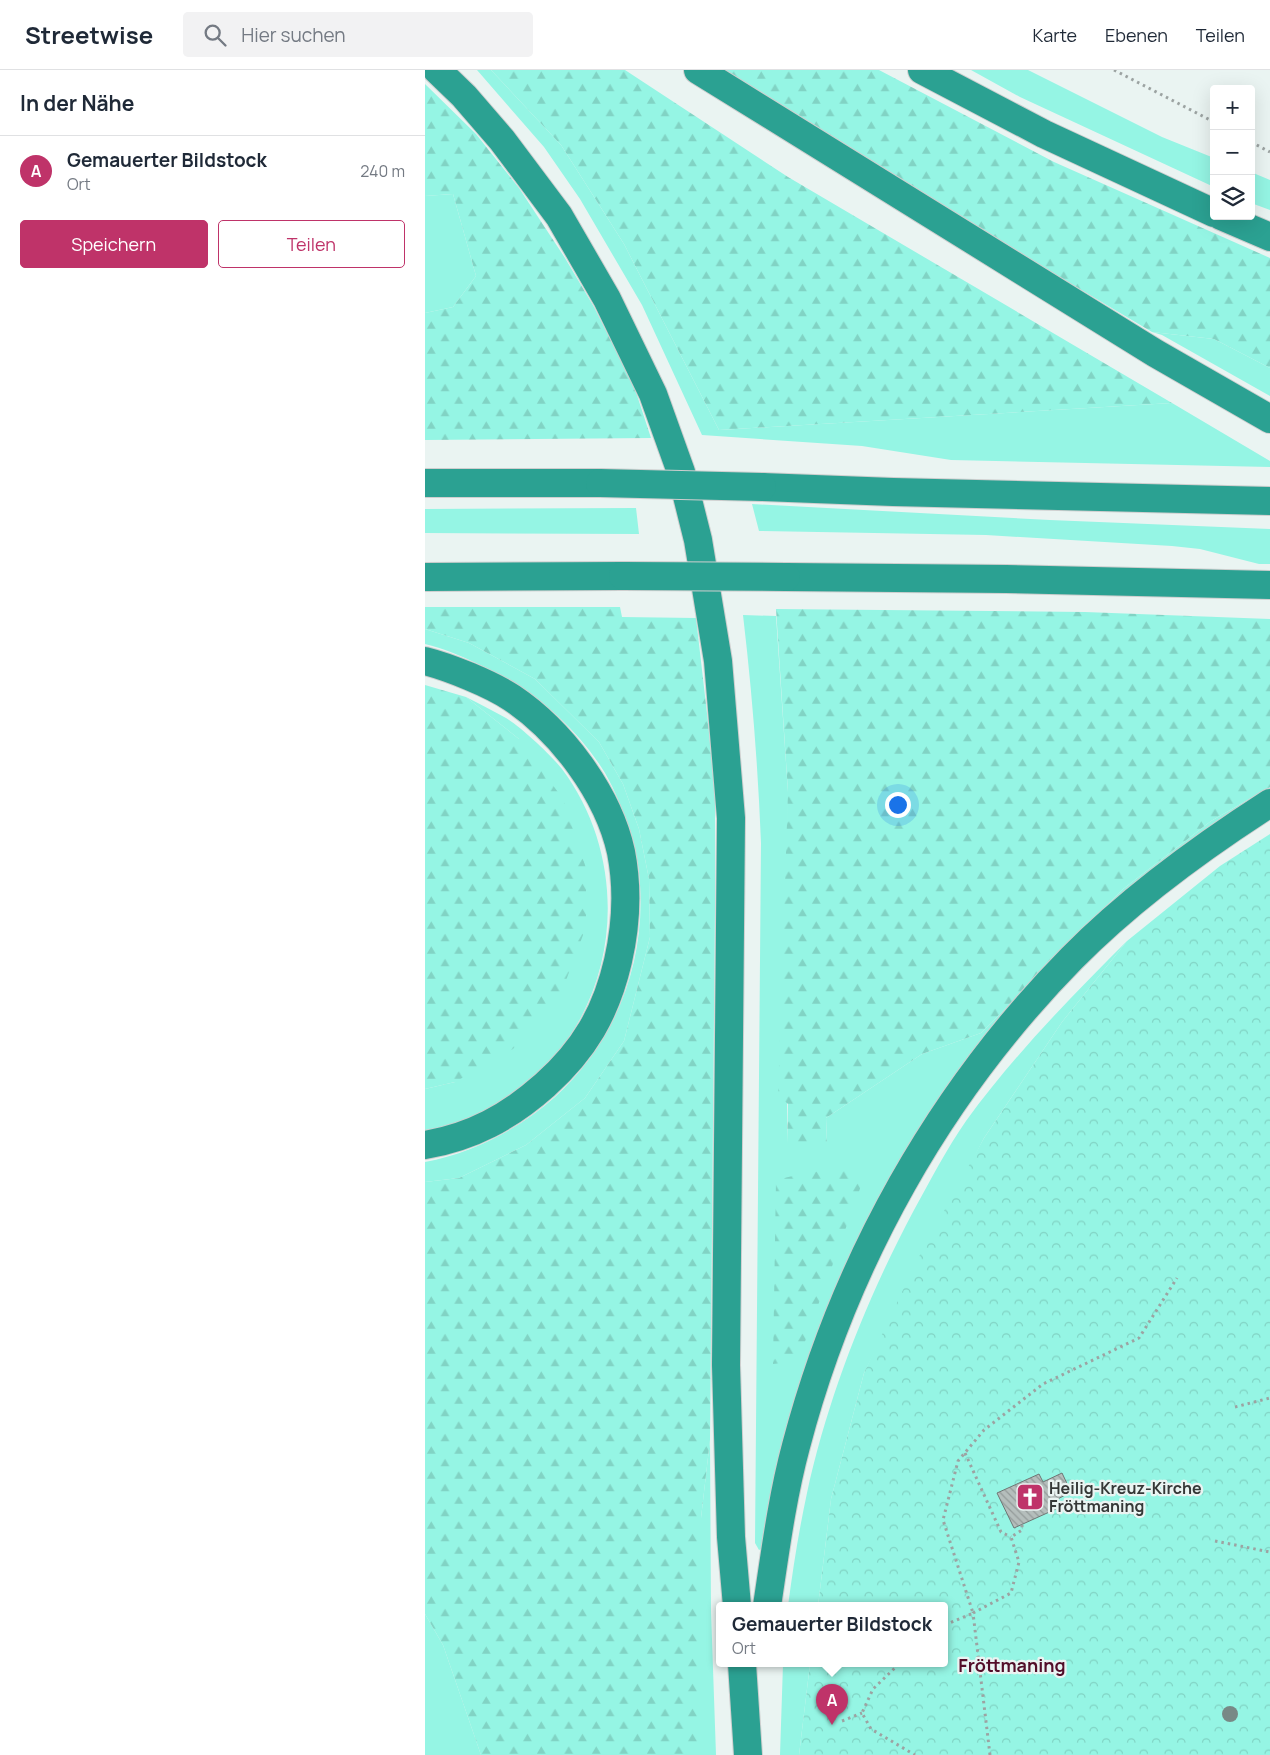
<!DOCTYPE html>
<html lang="de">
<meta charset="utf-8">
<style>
:root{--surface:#fff;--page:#f2f2f3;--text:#1f2937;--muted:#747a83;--line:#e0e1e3;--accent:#bf3369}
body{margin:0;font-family:Manrope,sans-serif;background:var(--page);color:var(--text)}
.controls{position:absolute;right:15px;top:15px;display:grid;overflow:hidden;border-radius:5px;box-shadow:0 5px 20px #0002}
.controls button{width:45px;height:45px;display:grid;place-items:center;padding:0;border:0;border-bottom:1px solid var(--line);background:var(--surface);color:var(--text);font:25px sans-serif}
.you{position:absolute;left:472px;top:734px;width:18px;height:18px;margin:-12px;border:4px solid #fff;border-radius:50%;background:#1a73e8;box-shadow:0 0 0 8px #1a73e833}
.badge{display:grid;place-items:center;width:32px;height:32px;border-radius:50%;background:var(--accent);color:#fff;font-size:16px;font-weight:700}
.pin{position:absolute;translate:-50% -41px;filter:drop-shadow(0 1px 2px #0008)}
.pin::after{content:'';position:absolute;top:26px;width:18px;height:15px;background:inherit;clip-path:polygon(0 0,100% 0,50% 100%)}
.popup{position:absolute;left:291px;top:1532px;width:232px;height:65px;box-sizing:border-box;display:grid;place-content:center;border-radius:5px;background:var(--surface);filter:drop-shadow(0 1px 4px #0005);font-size:16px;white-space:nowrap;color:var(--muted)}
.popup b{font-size:19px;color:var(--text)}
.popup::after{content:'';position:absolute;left:50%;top:100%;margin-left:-10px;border:10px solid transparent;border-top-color:var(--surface)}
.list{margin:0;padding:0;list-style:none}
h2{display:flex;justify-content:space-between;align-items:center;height:65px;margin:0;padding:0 20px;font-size:21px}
h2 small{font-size:16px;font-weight:400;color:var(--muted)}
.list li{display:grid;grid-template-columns:32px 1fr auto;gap:15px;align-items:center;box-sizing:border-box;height:70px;padding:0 20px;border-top:1px solid var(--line)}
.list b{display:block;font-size:19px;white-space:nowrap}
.list p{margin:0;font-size:16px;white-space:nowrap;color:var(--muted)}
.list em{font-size:16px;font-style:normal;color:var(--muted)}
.actions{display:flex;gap:10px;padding:15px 20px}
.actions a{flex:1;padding:11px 0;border:1px solid var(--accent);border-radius:5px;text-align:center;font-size:18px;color:var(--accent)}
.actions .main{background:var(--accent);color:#fff}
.icon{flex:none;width:28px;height:28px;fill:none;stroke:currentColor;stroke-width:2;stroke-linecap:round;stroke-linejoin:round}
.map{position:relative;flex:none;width:845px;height:1685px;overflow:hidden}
header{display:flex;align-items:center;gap:30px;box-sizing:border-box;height:70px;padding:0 25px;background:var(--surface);border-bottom:1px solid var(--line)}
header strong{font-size:24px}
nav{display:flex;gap:28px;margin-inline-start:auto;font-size:18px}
.search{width:350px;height:45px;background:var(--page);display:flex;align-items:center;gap:12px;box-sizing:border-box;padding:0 18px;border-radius:5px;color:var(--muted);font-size:19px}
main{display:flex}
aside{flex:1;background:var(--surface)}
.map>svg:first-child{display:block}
</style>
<header>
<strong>Streetwise</strong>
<div class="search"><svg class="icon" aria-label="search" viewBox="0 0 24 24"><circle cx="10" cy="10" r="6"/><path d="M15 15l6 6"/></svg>Hier suchen</div>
<nav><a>Karte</a><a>Ebenen</a><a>Teilen</a></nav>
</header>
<main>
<aside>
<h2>In der Nähe<small></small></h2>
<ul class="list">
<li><span class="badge">A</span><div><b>Gemauerter Bildstock</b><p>Ort</p></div><em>240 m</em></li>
</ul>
<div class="actions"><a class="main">Speichern</a><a>Teilen</a></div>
</aside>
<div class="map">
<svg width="845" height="1685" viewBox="0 0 845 1685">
<defs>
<pattern id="forest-firs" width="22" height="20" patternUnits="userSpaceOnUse" patternTransform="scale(1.25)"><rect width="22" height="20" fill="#95f5e4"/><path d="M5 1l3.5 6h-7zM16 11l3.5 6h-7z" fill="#81d3c4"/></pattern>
<pattern id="park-crowns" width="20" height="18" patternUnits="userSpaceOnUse" patternTransform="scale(1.25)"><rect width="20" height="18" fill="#95f5e4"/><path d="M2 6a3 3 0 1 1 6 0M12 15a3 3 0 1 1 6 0" fill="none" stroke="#81d3c4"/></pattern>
<pattern id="building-back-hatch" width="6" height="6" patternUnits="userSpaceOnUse" patternTransform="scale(1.25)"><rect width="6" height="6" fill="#b5bebc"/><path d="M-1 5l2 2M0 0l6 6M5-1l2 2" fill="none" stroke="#949b9a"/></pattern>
</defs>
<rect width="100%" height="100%" fill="#eaf4f2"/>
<path fill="#95f5e4" d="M52,0H66L136,75L199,174L294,360L747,333L845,391V397L526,390L437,376L277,365L217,235L155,129L119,77Z
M546,0H603L737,67L789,88V117L595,27Z
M826,102L845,110V140L826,133Z
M28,124L51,206L28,237L0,243V126Z
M727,262L789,269L845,298V326L737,265Z
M327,434L625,450L845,459V494H834L775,479L747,476L561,465L334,461Z
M211,438L214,464L0,463V439Z
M318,545L351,546L363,722L362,1073H402L401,1048L497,984L556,963L698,819L786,751L845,717V722L735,798L482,1087L342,1476L334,1480L330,1473L336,773C333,697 327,621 318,545Z
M0,559L44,573L110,609L174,672L198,714L214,759L224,809L225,867L199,971L160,1028L101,1075L34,1108L0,1112V1092C48,1083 94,1059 130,1027C195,968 225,881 213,795C211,784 207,773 204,762C198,741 191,722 180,703C150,654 104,617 53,594C36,586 18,578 0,574Z
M41,627C55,634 68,641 81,648C97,658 126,685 137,699C213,801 193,952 87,1025C73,1034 59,1044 44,1050C30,1055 15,1058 0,1061V1019L30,1012L94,669Z
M702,871L637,952L559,1068L439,1303L406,1429L393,1536H363C368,1498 374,1460 382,1423C403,1326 442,1228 489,1140C505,1111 522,1078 541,1051C589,985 645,928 702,871Z
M285,1370L286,1541L291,1685H276V1448Z
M0,1544L18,1575L56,1685H0Z
M358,1594H385L374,1685H355Z"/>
<path fill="url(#forest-firs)" d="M66,0H200L363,107L747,333L294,360L199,174L136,75Z
M295,0H454L629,92L845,188V298L789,269L727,262L522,140Z
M0,14L51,64L94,118L140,188L169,237L209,316L226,368L0,370V243L28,237L51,206L28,124L0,126Z
M0,537H195L197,547L271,548L283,652L290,726V838L285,1370L276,1448V1685H56L18,1575L0,1544V1112L34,1108L101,1075L160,1028L199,971L225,867L224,809L214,759L198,714L174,672L110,609L44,573L0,559Z
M351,539L660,542L845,549V717L786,751L698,819L556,963L497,984L401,1048L402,1073L378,1077L362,1073L363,1034L353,1025L363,722Z
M0,615L41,627L94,669L138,729L161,798V857L137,921L88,979L30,1012L0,1019Z
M433,1099L437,1113L373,1291L348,1294L351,1110L384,1102Z"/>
<path fill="url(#park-crowns)" d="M845,764V1685H374L385,1594H520V1536H393L406,1429L439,1303L491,1192L559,1068L637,952L702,871L795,796Z"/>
<path fill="url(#building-back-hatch)" stroke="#6e7674" d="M637,1403L646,1422L627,1432L631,1439L589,1458L572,1423L614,1404L618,1412Z"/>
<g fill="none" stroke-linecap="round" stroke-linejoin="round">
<g stroke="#cfcfcf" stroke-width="30">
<path id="motorway" d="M12,0L39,26L77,70L134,146L182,229L228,324L256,402L273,470L293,591L306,748L301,1295L306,1467L312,1536
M273,0L730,283L845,349
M497,0L619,64L789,143
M796,146L845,167
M0,413H175
M337,417L468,422L845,431
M0,507L198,506
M361,507L581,509L845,515
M0,591C24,597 66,614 87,628C136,661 183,723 196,782C203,818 201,856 193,891C181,943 159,980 120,1015C84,1047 47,1067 0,1075
M342,1536C350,1483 357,1428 371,1376C419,1193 514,1023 647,888C706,828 775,778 845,733
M317,1594L323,1685"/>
</g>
<path stroke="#9ca3a2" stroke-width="3" stroke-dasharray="2.5 4" stroke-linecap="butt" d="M689,0L789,52
M826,72L845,82
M810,1337L845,1328
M540,1383L576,1462L586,1467
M790,1471L845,1482
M520,1555L548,1543L518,1450L533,1391L559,1360L618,1314L714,1268L752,1208
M474,1594L448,1619L437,1643L446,1659L490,1685
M417,1651L437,1643
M565,1685L548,1543L586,1523L594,1492L586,1467L597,1460V1454"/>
<use href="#motorway" stroke="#2ba192" stroke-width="28"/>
<g stroke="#cfcfcf" stroke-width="30" stroke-linecap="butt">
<path id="motorway-bridge" d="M175,413L337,417
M198,506L361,507"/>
</g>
<use href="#motorway-bridge" stroke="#2ba192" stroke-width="28"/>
</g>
<circle fill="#788986" cx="805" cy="1644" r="8"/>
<defs>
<g id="church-square" transform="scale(1.4375)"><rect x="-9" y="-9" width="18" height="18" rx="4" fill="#bf3369" stroke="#eaf4f2"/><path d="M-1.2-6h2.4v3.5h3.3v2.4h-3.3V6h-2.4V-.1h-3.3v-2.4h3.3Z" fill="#fff"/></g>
</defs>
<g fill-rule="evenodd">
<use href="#church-square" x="605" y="1427"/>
</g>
<g text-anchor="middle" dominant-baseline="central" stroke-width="4.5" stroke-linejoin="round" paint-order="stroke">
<g font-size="16" font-weight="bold" fill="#353837" stroke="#eaf4f2" text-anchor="start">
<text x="624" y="1418">Heilig-Kreuz-Kirche<tspan x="624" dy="18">Fröttmaning</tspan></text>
</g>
<g font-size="18" font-weight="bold" fill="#520e29" stroke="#eaf4f2">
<text x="587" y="1595">Fröttmaning</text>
</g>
</g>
</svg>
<div class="controls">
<button>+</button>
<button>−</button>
<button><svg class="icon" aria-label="layers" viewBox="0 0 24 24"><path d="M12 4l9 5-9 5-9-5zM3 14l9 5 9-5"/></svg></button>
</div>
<div class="you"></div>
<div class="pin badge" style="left:407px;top:1655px">A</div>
<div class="popup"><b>Gemauerter Bildstock</b>Ort</div>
</div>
</main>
